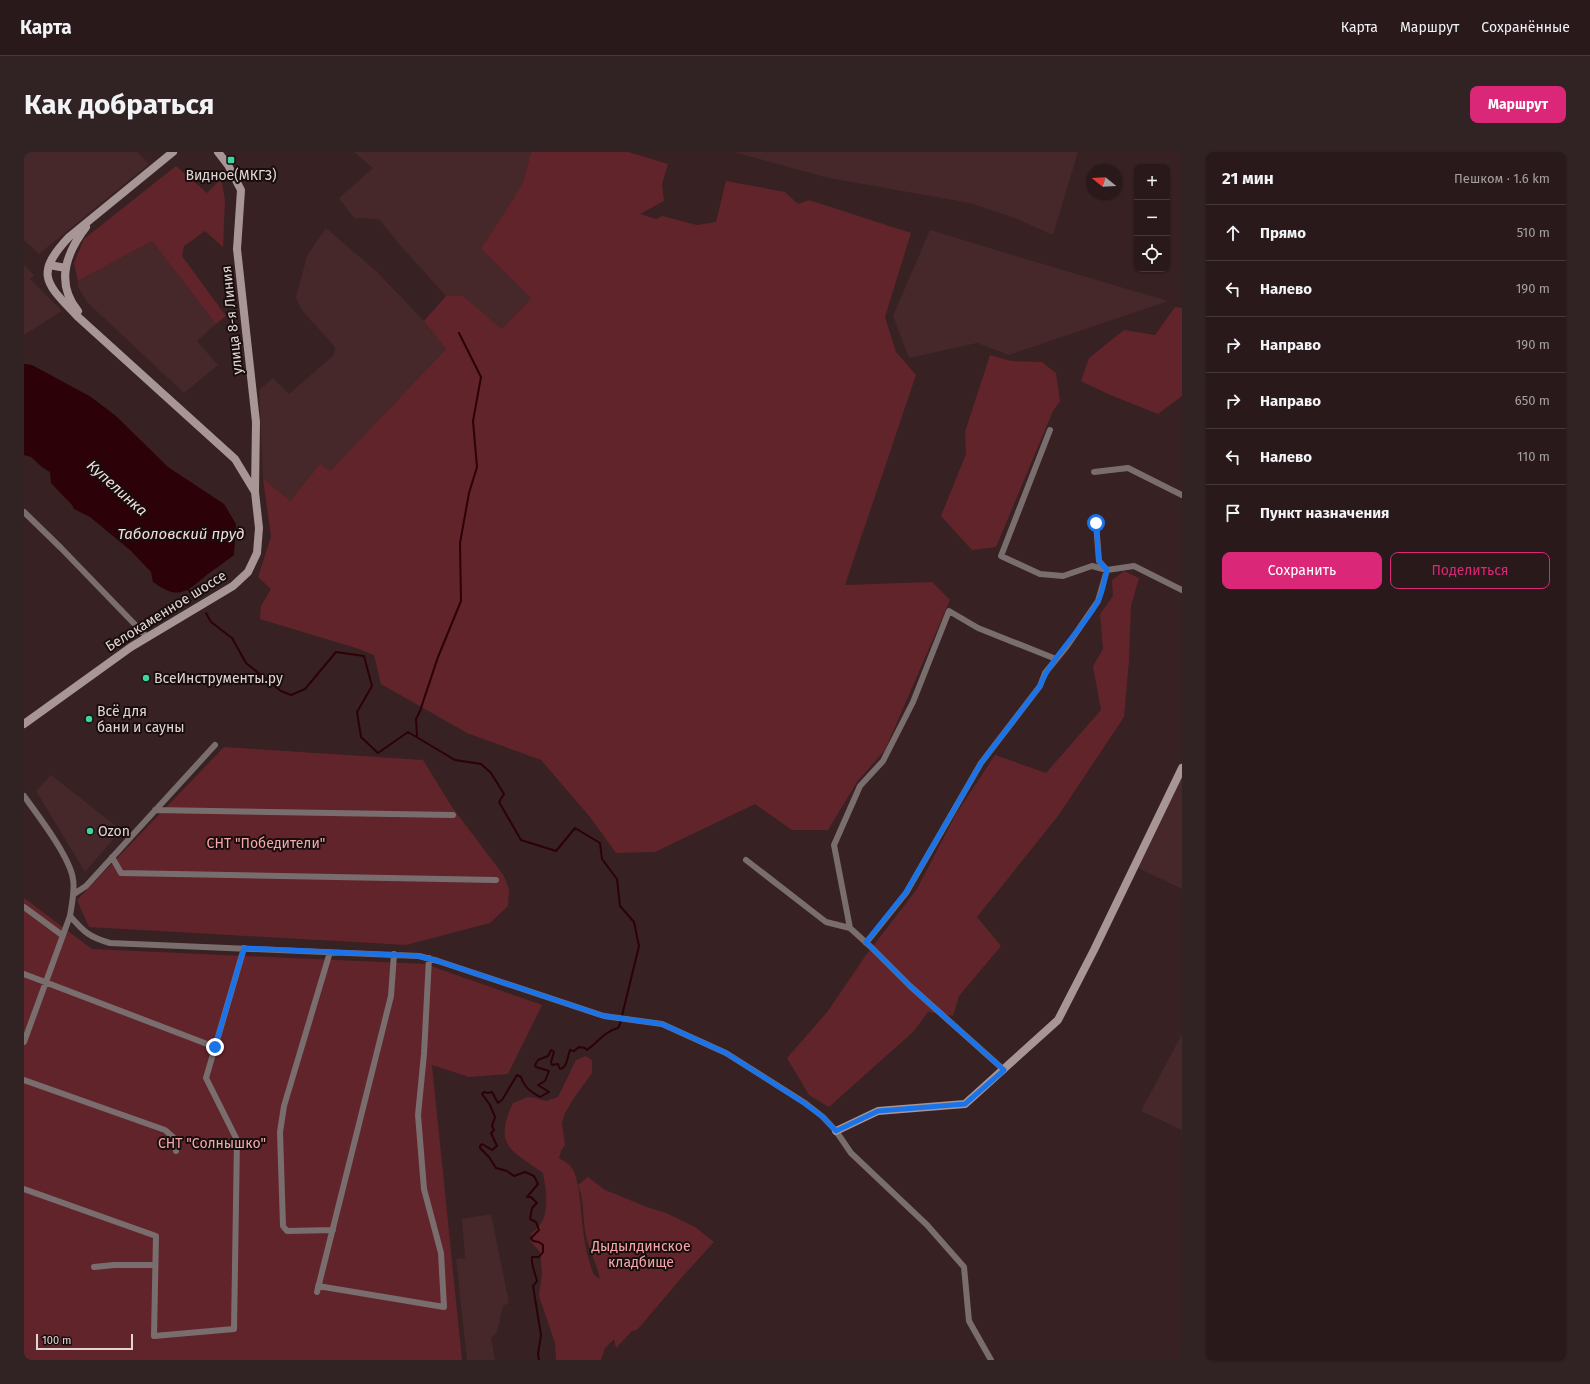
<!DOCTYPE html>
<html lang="ru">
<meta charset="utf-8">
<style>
:root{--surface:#29191a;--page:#312223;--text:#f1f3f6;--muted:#a5a0a2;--line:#453839;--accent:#db2777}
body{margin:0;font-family:"Fira Sans",sans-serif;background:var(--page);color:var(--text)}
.controls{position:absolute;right:12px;top:12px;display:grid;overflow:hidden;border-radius:8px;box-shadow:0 1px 3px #0004}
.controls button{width:36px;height:36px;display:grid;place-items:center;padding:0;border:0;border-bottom:1px solid var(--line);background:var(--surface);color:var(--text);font:20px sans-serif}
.compass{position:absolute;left:1062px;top:12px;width:36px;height:36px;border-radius:50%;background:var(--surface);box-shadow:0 1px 3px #0004;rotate:288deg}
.scale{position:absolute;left:12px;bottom:10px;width:97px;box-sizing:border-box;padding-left:4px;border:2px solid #e3d4d4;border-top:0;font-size:11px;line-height:14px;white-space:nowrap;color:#e3d4d4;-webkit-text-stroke:3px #180e0e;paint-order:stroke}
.stop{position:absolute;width:12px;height:12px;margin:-9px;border:3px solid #1a73e8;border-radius:50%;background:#fff}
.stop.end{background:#1a73e8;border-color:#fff;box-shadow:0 1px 4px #0008}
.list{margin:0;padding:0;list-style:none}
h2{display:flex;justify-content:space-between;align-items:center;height:52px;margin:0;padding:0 16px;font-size:17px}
h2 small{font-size:13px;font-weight:400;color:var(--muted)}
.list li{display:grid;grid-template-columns:26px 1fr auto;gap:12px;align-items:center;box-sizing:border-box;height:56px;padding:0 16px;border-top:1px solid var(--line)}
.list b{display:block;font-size:15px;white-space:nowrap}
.list em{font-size:13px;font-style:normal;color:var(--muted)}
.actions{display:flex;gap:8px;padding:12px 16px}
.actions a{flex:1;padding:9px 0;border:1px solid var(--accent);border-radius:8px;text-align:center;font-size:14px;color:var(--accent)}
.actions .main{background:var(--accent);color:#fff}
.icon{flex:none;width:22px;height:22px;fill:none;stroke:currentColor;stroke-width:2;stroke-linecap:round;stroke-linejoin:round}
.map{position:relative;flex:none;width:1158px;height:1208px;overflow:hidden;border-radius:8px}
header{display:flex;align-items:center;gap:24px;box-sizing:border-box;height:56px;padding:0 20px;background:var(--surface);border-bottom:1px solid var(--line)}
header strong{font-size:19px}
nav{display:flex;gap:22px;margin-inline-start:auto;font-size:14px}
.intro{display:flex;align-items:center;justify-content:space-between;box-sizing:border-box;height:96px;padding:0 24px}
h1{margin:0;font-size:28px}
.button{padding:10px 18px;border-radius:8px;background:var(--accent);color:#fff;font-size:14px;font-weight:700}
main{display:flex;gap:24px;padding:0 24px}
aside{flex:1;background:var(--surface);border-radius:8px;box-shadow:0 1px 3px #0004}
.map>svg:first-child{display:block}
</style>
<header>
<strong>Карта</strong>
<nav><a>Карта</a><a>Маршрут</a><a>Сохранённые</a></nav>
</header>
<div class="intro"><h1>Как добраться</h1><a class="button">Маршрут</a></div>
<main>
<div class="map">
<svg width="1158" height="1208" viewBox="0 0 1158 1208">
<rect width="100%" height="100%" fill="#372122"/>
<path fill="#46282a" d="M0,0H113L125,12L15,102L0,88Z
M330,0H507L498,33L457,97L507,146L478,177L438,143L422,144L375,92L355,67L330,66L315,46L349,16Z
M710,0H1054L1029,83L991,66L946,51L805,26Z
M302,76L352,119L400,169L422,197L306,319L296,312L266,349L239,326L235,238L249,226L265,242L310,203L311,195L277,157L272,145L283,104Z
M906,78L995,105L1144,149L985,203L953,191L885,206L869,164Z
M128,89L192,172L173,189L194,213L160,241L64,151L54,135V129Z
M0,113L10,123L6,127L38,159L0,183Z
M27,623L97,678L61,720L12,639Z
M1158,624V737L1114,716Z
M1158,882V978L1117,959Z
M467,1062L485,1151L479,1154L473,1180L467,1186L471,1208H443L432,1107L441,1106L438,1067Z"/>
<path fill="#62242b" d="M507,0H604L644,12L638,32L640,49L616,62L632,67L638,64L673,73L692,70L702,29L761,40L774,52L785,48L887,81L861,165L872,200L892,223L821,433L908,430L926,448L861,598L833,630L804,678H768L731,652L631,700L592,701L566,665L517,608L443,581L357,532L350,503L332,496L236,467L237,454L247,437L234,425L247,385L239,326L266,349L296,312L306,319L422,197L400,169L422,144L438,143L478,177L507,146L457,97L498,33Z
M152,14L183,41L197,27L201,48L199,95L181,79L160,94L158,104L202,164L192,172L128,89L54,129L50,111L60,87Z
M1151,155L1158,156V244L1134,262L1084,242L1057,229L1065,206L1100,178L1131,183Z
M966,203L987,209L1018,210L1032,221L1036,249L1029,259L972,395L948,398L917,364L942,302L941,280Z
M1100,419L1115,426L1107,454L1105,509L1100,565L1034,664L953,765L977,794L935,844L929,864L904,860L890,879L805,955L785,943L763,906L804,859L842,803L893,737L932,662L971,603L1022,621L1077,558L1069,514L1079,497L1076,462L1089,444L1088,428Z
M200,595L399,608L428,655L480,724L485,737L484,754L466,771L382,793L65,775L53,748Z
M0,746L68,797L401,812L518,853L484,922L445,925L408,913L438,1208H0Z
M562,904L568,908V921L550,946L541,961L538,971L541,993L537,999L535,1006C540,1009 546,1012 549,1018C556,1030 557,1063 559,1078C561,1094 564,1109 570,1123L576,1127C573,1112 565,1098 562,1083C558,1066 561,1050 554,1033L564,1025L581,1038L623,1055L642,1061L671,1075L690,1090L659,1124L613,1178L608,1179L592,1196L590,1187L581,1196L577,1208H532L531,1191L515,1144L518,1121L516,1100L507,1090V1082C510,1079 514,1076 516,1073C526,1058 522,1037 519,1021C487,998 469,994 489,951L504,945L512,946L522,949L534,945L552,908Z"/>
<path fill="#2c0108" d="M0,212L8,213L67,245L92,264L144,315L200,352L212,372L210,403C201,410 192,416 184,422C162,440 155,449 129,430L127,420L106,398L66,365L50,357L48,353L27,331L26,320L18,315L7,305L0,303Z"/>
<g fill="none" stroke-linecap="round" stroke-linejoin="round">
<path stroke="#2c0108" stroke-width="2" d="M164,437L170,446
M182,461L187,470L208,486L222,511L257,539L267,543L281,537L312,500L340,504L348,534L333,560L337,585L354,601L384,580L431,608L457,612L467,621L480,642L475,650L497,688L532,699L551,676L576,691L578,707L593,727L596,754L610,770L615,794L596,872L594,876C581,879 573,891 563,898L561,896L555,895L550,899L546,898C543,905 544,915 536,917L534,912L528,913L527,910L530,900L527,898L524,904L514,908L511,913L512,915L525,919L521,929L514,933L525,940L516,945C507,940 500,935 497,925L493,923L478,948L474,951L468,940L464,941L460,940L458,942L466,953L471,965L468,974L470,978L467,981L473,994L468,998L458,992L456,994V996L465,1005L472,1016L483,1019L490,1024L501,1020L510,1024L514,1032L503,1045H507L513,1051L508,1056L506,1067L512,1070L515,1078L507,1086L509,1089L515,1090L519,1093V1100L515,1105H508C507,1114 511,1120 513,1129L509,1134L517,1183L514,1202L515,1208
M393,585L392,567L396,559L414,505L437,449L436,391L445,341L453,315L449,269L457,225L435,181"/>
<path stroke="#7a6d6e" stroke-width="6" d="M1026,278L977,404L1016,422L1039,424L1068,414L1083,418L1110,414L1158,438
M1070,320L1104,316L1158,343
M0,360L37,396L123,485
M0,644C13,662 46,705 49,727C51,739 48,751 46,764C60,780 65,785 86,791L395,804L414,809L580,864L638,872L702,901L781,951L799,965L812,979L827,1001L903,1073L940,1115L945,1169L967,1208
M131,658L429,663
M88,705L97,721L472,728
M722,708L802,770L826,776
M50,742L62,734L191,593
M0,755L38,783
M842,791L882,741L957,611L1016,534L1021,521L1043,494L1074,449L1083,418L1075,409L1072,371
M306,800L260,954L256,980L259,1074L263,1079L309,1078
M0,822L191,895
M0,890L46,764
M980,918L886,834L848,796L826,776L810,693L836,634L859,609L889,550L925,459L954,476L1032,507
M0,928L141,978L149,985L152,999
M0,1037L132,1084L130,1184L210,1177L213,988L182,926L220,796
M70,1115L90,1113H131
M294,1134L420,1155L417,1101L400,1037L394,963L400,902L405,806
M293,1140L367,844L370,802"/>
<path stroke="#a89595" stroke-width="8" d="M194,0L204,13L217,38L213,97L232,270L231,339
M25,113L42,116
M54,159C31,131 42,101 62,75
M0,572L107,495L209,434L224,420L233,401L235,376L231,340L211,307L53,164C23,132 9,123 45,85L149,0
M812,979L854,959L941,952L1034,868L1070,798L1158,616"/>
</g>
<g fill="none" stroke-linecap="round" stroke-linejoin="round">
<path stroke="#1a73e8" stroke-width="5" d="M191,895L220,796L394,804L414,809L580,864L638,872L702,901L780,951L799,965L812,979L854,959L941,952L980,918L886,834L842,790L882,740L957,611L1016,534C1027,505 1057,479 1073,451C1079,442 1080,428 1083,418L1075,409L1072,371"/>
</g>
<g fill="#3ed4a2" stroke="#180e0e" stroke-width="1.5">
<rect x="203" y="4" width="8" height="8" rx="2"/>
<circle cx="122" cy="526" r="4"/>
<circle cx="65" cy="567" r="4"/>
<circle cx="66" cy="679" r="4"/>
</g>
<g text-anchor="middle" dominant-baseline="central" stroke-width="4" stroke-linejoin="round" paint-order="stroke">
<g font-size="14" fill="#e3d4d4" stroke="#180e0e" text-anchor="start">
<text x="207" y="23" text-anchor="middle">Видное(МКГЗ)</text>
<text x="130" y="526">ВсеИнструменты.ру</text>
<text x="73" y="559">Всё для<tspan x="73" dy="16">бани и сауны</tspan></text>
<text x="74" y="679">Ozon</text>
</g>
<g font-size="14" fill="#e3d4d4" stroke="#180e0e">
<text transform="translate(208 168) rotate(-96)">улица 8-я Линия</text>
<text transform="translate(142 459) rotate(-32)">Белокаменное шоссе</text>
</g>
<g font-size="14" fill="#f7a6aa" stroke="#180e0e">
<text x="242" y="691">СНТ "Победители"</text>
<text x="188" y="991">СНТ "Солнышко"</text>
<text x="617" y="1094">Дыдылдинское<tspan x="617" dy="16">кладбище</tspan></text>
</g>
<g font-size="15" font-style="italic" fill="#f3dddd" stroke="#180e0e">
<text transform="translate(93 336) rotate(42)">Купелинка</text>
<text x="157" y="382">Таболовский пруд</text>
</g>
</g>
</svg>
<div class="controls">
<button>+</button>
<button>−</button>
<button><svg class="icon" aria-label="locate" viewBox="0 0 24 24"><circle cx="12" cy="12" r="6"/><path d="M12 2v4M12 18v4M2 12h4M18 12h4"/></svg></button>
</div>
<svg class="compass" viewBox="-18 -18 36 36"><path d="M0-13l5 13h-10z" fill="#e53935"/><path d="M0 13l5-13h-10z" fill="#a5a0a2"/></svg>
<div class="scale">100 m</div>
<div class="stop" style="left:1072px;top:371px"></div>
<div class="stop end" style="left:191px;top:895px"></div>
</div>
<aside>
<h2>21 мин<small>Пешком · 1.6 km</small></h2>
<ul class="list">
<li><svg class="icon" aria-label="ahead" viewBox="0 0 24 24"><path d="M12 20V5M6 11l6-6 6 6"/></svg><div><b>Прямо</b></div><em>510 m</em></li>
<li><svg class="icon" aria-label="left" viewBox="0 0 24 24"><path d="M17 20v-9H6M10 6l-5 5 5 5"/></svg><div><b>Налево</b></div><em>190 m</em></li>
<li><svg class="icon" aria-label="right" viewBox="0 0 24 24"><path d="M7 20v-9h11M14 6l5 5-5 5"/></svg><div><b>Направо</b></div><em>190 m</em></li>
<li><svg class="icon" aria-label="right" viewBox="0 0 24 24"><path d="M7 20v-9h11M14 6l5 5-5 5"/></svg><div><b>Направо</b></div><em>650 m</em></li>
<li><svg class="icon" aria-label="left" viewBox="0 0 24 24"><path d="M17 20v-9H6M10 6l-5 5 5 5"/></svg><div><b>Налево</b></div><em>110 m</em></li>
<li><svg class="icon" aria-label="arrive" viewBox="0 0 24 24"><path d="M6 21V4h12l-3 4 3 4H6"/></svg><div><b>Пункт назначения</b></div></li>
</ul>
<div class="actions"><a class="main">Сохранить</a><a>Поделиться</a></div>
</aside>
</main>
